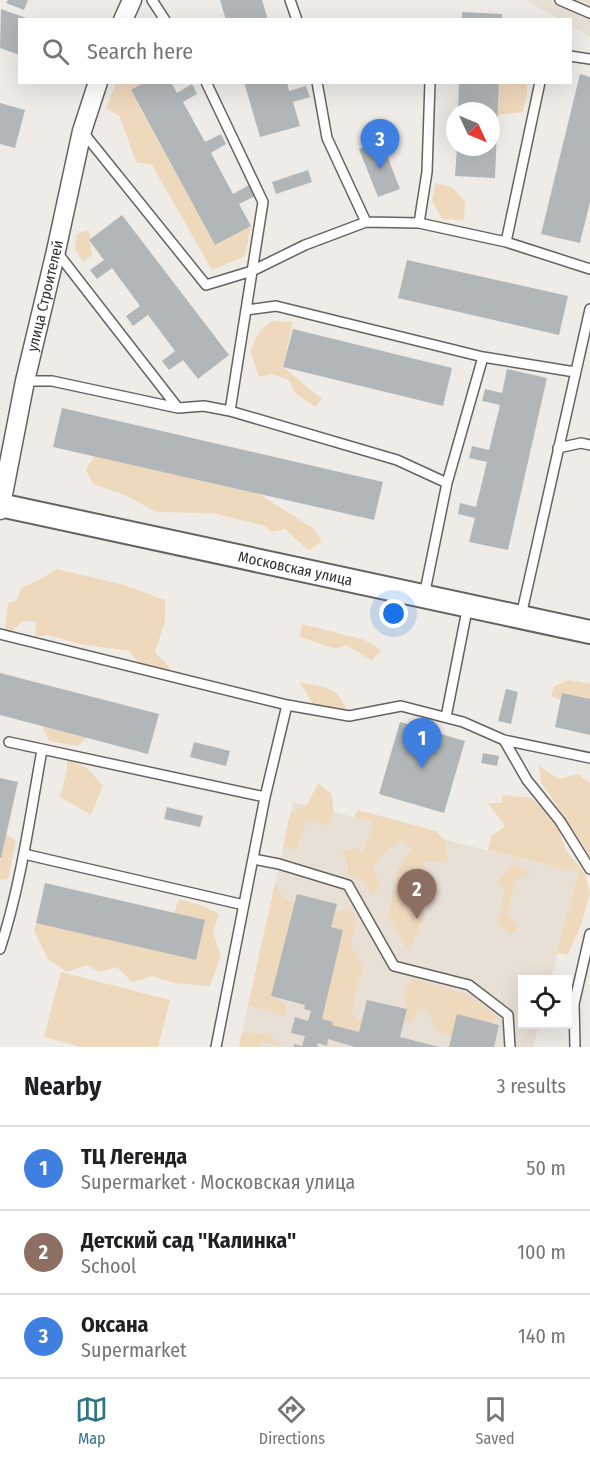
<!DOCTYPE html>
<meta charset="utf-8">
<style>
:root{--surface:#fff;--page:#f6f6f6;--text:#202124;--muted:#757577;--line:#e0e0e0;--accent:#327486}
body{margin:0;font-family:"Fira Sans Condensed",sans-serif;background:var(--page);color:var(--text)}
.controls{position:absolute;right:18px;bottom:18px;display:grid;overflow:hidden;border-radius:0px;box-shadow:0 6px 24px #0002}
.controls button{width:54px;height:54px;display:grid;place-items:center;padding:0;border:0;border-bottom:2px solid var(--line);background:var(--surface);color:var(--text);font:30px sans-serif}
.compass{position:absolute;left:446px;top:102px;width:54px;height:54px;border-radius:50%;background:var(--surface);box-shadow:0 6px 24px #0002;rotate:134deg}
.you{position:absolute;left:394px;top:614px;width:21px;height:21px;margin:-15px;border:4px solid #fff;border-radius:50%;background:#1a73e8;box-shadow:0 0 0 9px #1a73e833}
.badge{display:grid;place-items:center;width:39px;height:39px;border-radius:50%;background:var(--accent);color:#fff;font-size:20px;font-weight:700}
.pin{position:absolute;translate:-50% -50px;filter:drop-shadow(0 2px 3px #0008)}
.pin::after{content:'';position:absolute;top:32px;width:21px;height:18px;background:inherit;clip-path:polygon(0 0,100% 0,50% 100%)}
.list{margin:0;padding:0;list-style:none}
h2{display:flex;justify-content:space-between;align-items:center;height:78px;margin:0;padding:0 24px;font-size:26px}
h2 small{font-size:20px;font-weight:400;color:var(--muted)}
.list li{display:grid;grid-template-columns:39px 1fr auto;gap:18px;align-items:center;box-sizing:border-box;height:84px;padding:0 24px;border-top:2px solid var(--line)}
.list b{display:block;font-size:22px;white-space:nowrap}
.list p{margin:0;font-size:20px;white-space:nowrap;color:var(--muted)}
.list em{font-size:20px;font-style:normal;color:var(--muted)}
.icon{flex:none;width:33px;height:33px;fill:none;stroke:currentColor;stroke-width:2;stroke-linecap:round;stroke-linejoin:round}
.map{position:relative;flex:none;width:590px;height:1047px;overflow:hidden}
.search{position:absolute;background:var(--surface);box-shadow:0 6px 24px #0002;left:18px;right:18px;top:18px;height:66px;display:flex;align-items:center;gap:15px;box-sizing:border-box;padding:0 21px;border-radius:0px;color:var(--muted);font-size:22px}
.sheet{height:330px;background:var(--surface)}
nav{display:flex;justify-content:space-around;align-items:center;box-sizing:border-box;height:84px;border-top:2px solid var(--line);background:var(--surface);font-size:16px;color:var(--muted)}
nav a{display:grid;justify-items:center;gap:3px}
nav .on{color:var(--accent)}
.map>svg:first-child{display:block}
</style>
<div class="map">
<svg width="590" height="1047" viewBox="0 0 590 1047">
<rect width="100%" height="100%" fill="#efece7"/>
<path fill="#e8dfd5" d="M525,0H590V37L571,26L570,20L560,19Z
M293,802L578,873L551,979L522,980V1024L539,1025L533,1047H239Z"/>
<path fill="#efd9bd" d="M116,83H145L131,91L215,245L251,226L245,256L212,270L152,165L136,162L120,117L106,108Z
M499,83H527V95L523,112L498,115Z
M435,183L452,187L465,201L464,220L442,219L432,201Z
M89,230L92,255L83,262L75,248L77,234Z
M272,321L293,322L283,367L322,399L315,407L295,393L289,380L271,374L259,377L250,350L261,329Z
M94,456L259,494L314,529L322,542L308,550L285,529L271,532L266,526L212,513L156,512L125,495L93,484L86,470Z
M57,569L124,585L165,600V621L155,652L169,667L171,678L142,667L129,651L80,644L47,635L35,637L36,622L23,621L10,633L5,627L8,603L17,601L21,588L39,580Z
M302,624L365,640L381,650L372,661L346,645L336,649L300,637Z
M569,680L590,684V699L561,700L551,696L554,686Z
M300,682C323,688 337,685 346,709L314,707Z
M42,726L86,738L78,746L49,741Z
M67,759L87,768L103,786L91,815L60,797L67,770Z
M539,766L559,779L578,774L590,783V856L541,782Z
M318,783L331,793L334,812L328,826L307,819L296,850L283,847L290,814L307,805Z
M502,795L532,798L556,823L566,850L585,874L590,894L581,925L568,955L557,953L578,873L488,850L491,836L505,826L488,803H502Z
M358,810L436,831L445,840L448,861L424,862L423,870L435,887L425,899L422,920L409,951L388,916L399,867L413,848L401,841L385,851L373,868L380,884L373,895L362,880L348,876V865L342,851L356,848L363,852L374,822L354,817Z
M6,834L16,841L8,879L0,880V862Z
M513,864L531,872L516,880L507,913L519,928L511,934L498,923L505,888L497,882Z
M275,884L282,897L295,903L272,996L287,1006L284,1016L248,1005Z
M179,899L200,905L219,914L213,933L221,955L210,986L173,983L153,976L132,982L117,967L99,972L87,965L67,972L48,959L34,931L36,923L174,913Z
M350,908L356,919L351,945L363,968L356,988L352,1015L362,1021L359,1032L332,1025L333,1021L322,1019L343,930L331,927L335,913Z
M61,972L170,1000L158,1047H81L44,1037Z
M411,978L468,995L497,1016L492,1023L457,1015L452,1037L435,1028L429,1011L419,1010L412,1021L403,1023L407,1009L404,993Z
M242,1032L271,1035L280,1046L263,1041L261,1047H239Z"/>
<path fill="#b1b7b9" d="M8,0H28L24,10L6,3Z
M220,0H262L268,20H226Z
M1,9L29,19L20,20V55L0,48Z
M462,12L502,14V20H462Z
M580,74L590,77V202L580,243L541,234Z
M145,82H171L177,93L192,84L197,94L183,102L205,142L221,134L226,144L211,153L233,194L249,185L255,196L239,204L251,226L215,245L131,90Z
M244,82H287L289,91L306,86L310,97L293,102L300,126L260,137Z
M459,82H499L495,178L455,176L457,147H491V111H458Z
M0,103L25,110L15,148L0,144Z
M381,140L400,189L378,197L359,149Z
M308,170L312,182L276,194L272,182Z
M122,215L229,355L198,379L183,360L169,370L162,361L175,351L148,315L133,326L126,316L140,306L112,268L97,279L90,270L104,260L89,240Z
M407,260L568,296L559,335L398,298Z
M293,329L452,368L443,406L283,367Z
M507,369L547,378L508,550L469,542L475,518L458,514L460,503L476,507L487,462L469,458L472,446L489,450L500,405L482,401L485,389L502,393Z
M62,408L383,482L374,520L53,447Z
M0,673L159,714L148,754L0,715Z
M506,689L518,692L511,724L498,721Z
M562,693L590,699V735L555,727Z
M400,722L465,741L444,813L379,794Z
M194,742L230,751L226,766L190,757Z
M483,753L499,756L497,766L481,763Z
M0,778L18,782L1,858H0Z
M167,807L203,816L200,827L164,819Z
M45,883L205,920L196,960L36,923Z
M297,894L337,904L331,927L343,930L322,1019L333,1022L332,1025L359,1032L367,1000L407,1009L400,1037L439,1047H355L328,1039L327,1046L318,1043L317,1047H294V1044L302,1046L305,1036L291,1033L295,1017L308,1021L311,1011L304,1009L305,1005L271,996Z
M457,1014L499,1025L494,1047H449Z"/>
<g fill="none" stroke-linecap="round" stroke-linejoin="round">
<g stroke="#65635f" stroke-width="12">
<path id="service" d="M152,0L165,20
M290,0L297,20
M560,0L590,13
M570,56L590,59
M206,82L263,202L230,411
M317,82L327,138L366,222
M82,131L206,285L252,271L305,245L366,222L419,223L506,242L590,269
M419,223L427,172L430,82
M506,242L540,82
M56,251L178,408
M246,310L276,306L483,357L575,372
M25,381H52L178,408L204,406L230,411L397,460L447,483
M558,448L581,443L590,445
M424,596L447,483L483,357
M521,616L590,309
M0,634L287,705L349,716L401,706L463,722L504,740L590,758
M446,717L468,605
M504,740L527,780L560,821L590,869
M9,742L265,797
M24,854L244,905
M253,859L279,864L348,885L394,966L469,985L508,1015L510,1047
M0,949C21,885 30,816 42,750
M216,1047L265,797L287,705
M575,1047L574,1004L590,934"/>
</g>
<g stroke="#65635f" stroke-width="21">
<g id="minor">
<path d="M123,20L132,0"/>
<path id="s1" d="M0,510L25,381L56,251L82,131L98,82"/>
</g>
</g>
<g stroke="#65635f" stroke-width="26">
<g id="tertiary">
<path id="s2" d="M0,505L590,632"/>
</g>
</g>
<use href="#service" stroke="#fff" stroke-width="9"/>
<use href="#minor" stroke="#fff" stroke-width="18"/>
<use href="#tertiary" stroke="#fff" stroke-width="22"/>
</g>
<g text-anchor="middle" dominant-baseline="central" stroke-width="4.5" stroke-linejoin="round" paint-order="stroke">
<g font-size="15" fill="#31302e" stroke="#fcf9f4">
<text stroke="none"><textPath href="#s1" startOffset="219">улица Строителей</textPath></text>
<text stroke="none"><textPath href="#s2" startOffset="302">Московская улица</textPath></text>
</g>
</g>
</svg>
<div class="controls">
<button><svg class="icon" aria-label="locate" viewBox="0 0 24 24"><circle cx="12" cy="12" r="6"/><path d="M12 2v4M12 18v4M2 12h4M18 12h4"/></svg></button>
</div>
<svg class="compass" viewBox="-18 -18 36 36"><path d="M0-13l5 13h-10z" fill="#e53935"/><path d="M0 13l5-13h-10z" fill="#757577"/></svg>
<div class="you"></div>
<div class="pin badge" style="left:422px;top:768px;background:#3f7fe0">1</div>
<div class="pin badge" style="left:417px;top:919px;background:#8d6e63">2</div>
<div class="pin badge" style="left:380px;top:169px;background:#3f7fe0">3</div>
<div class="search"><svg class="icon" aria-label="search" viewBox="0 0 24 24"><circle cx="10" cy="10" r="6"/><path d="M15 15l6 6"/></svg>Search here</div>
</div>
<section class="sheet">
<h2>Nearby<small>3 results</small></h2>
<ul class="list">
<li><span class="badge" style="background:#3f7fe0">1</span><div><b>ТЦ Легенда</b><p>Supermarket · Московская улица</p></div><em>50 m</em></li>
<li><span class="badge" style="background:#8d6e63">2</span><div><b>Детский сад &quot;Калинка&quot;</b><p>School</p></div><em>100 m</em></li>
<li><span class="badge" style="background:#3f7fe0">3</span><div><b>Оксана</b><p>Supermarket</p></div><em>140 m</em></li>
</ul>
</section>
<nav>
<a class="on"><svg class="icon" aria-label="map" viewBox="0 0 24 24"><path d="M3 6l6-2 6 2 6-2v14l-6 2-6-2-6 2zM9 4v14M15 6v14"/></svg>Map</a>
<a><svg class="icon" aria-label="directions" viewBox="0 0 24 24"><path d="M12 3l9 9-9 9-9-9zM9 14v-3h6M13 9l2 2-2 2"/></svg>Directions</a>
<a><svg class="icon" aria-label="saved" viewBox="0 0 24 24"><path d="M7 4h10v16l-5-4-5 4z"/></svg>Saved</a>
</nav>
